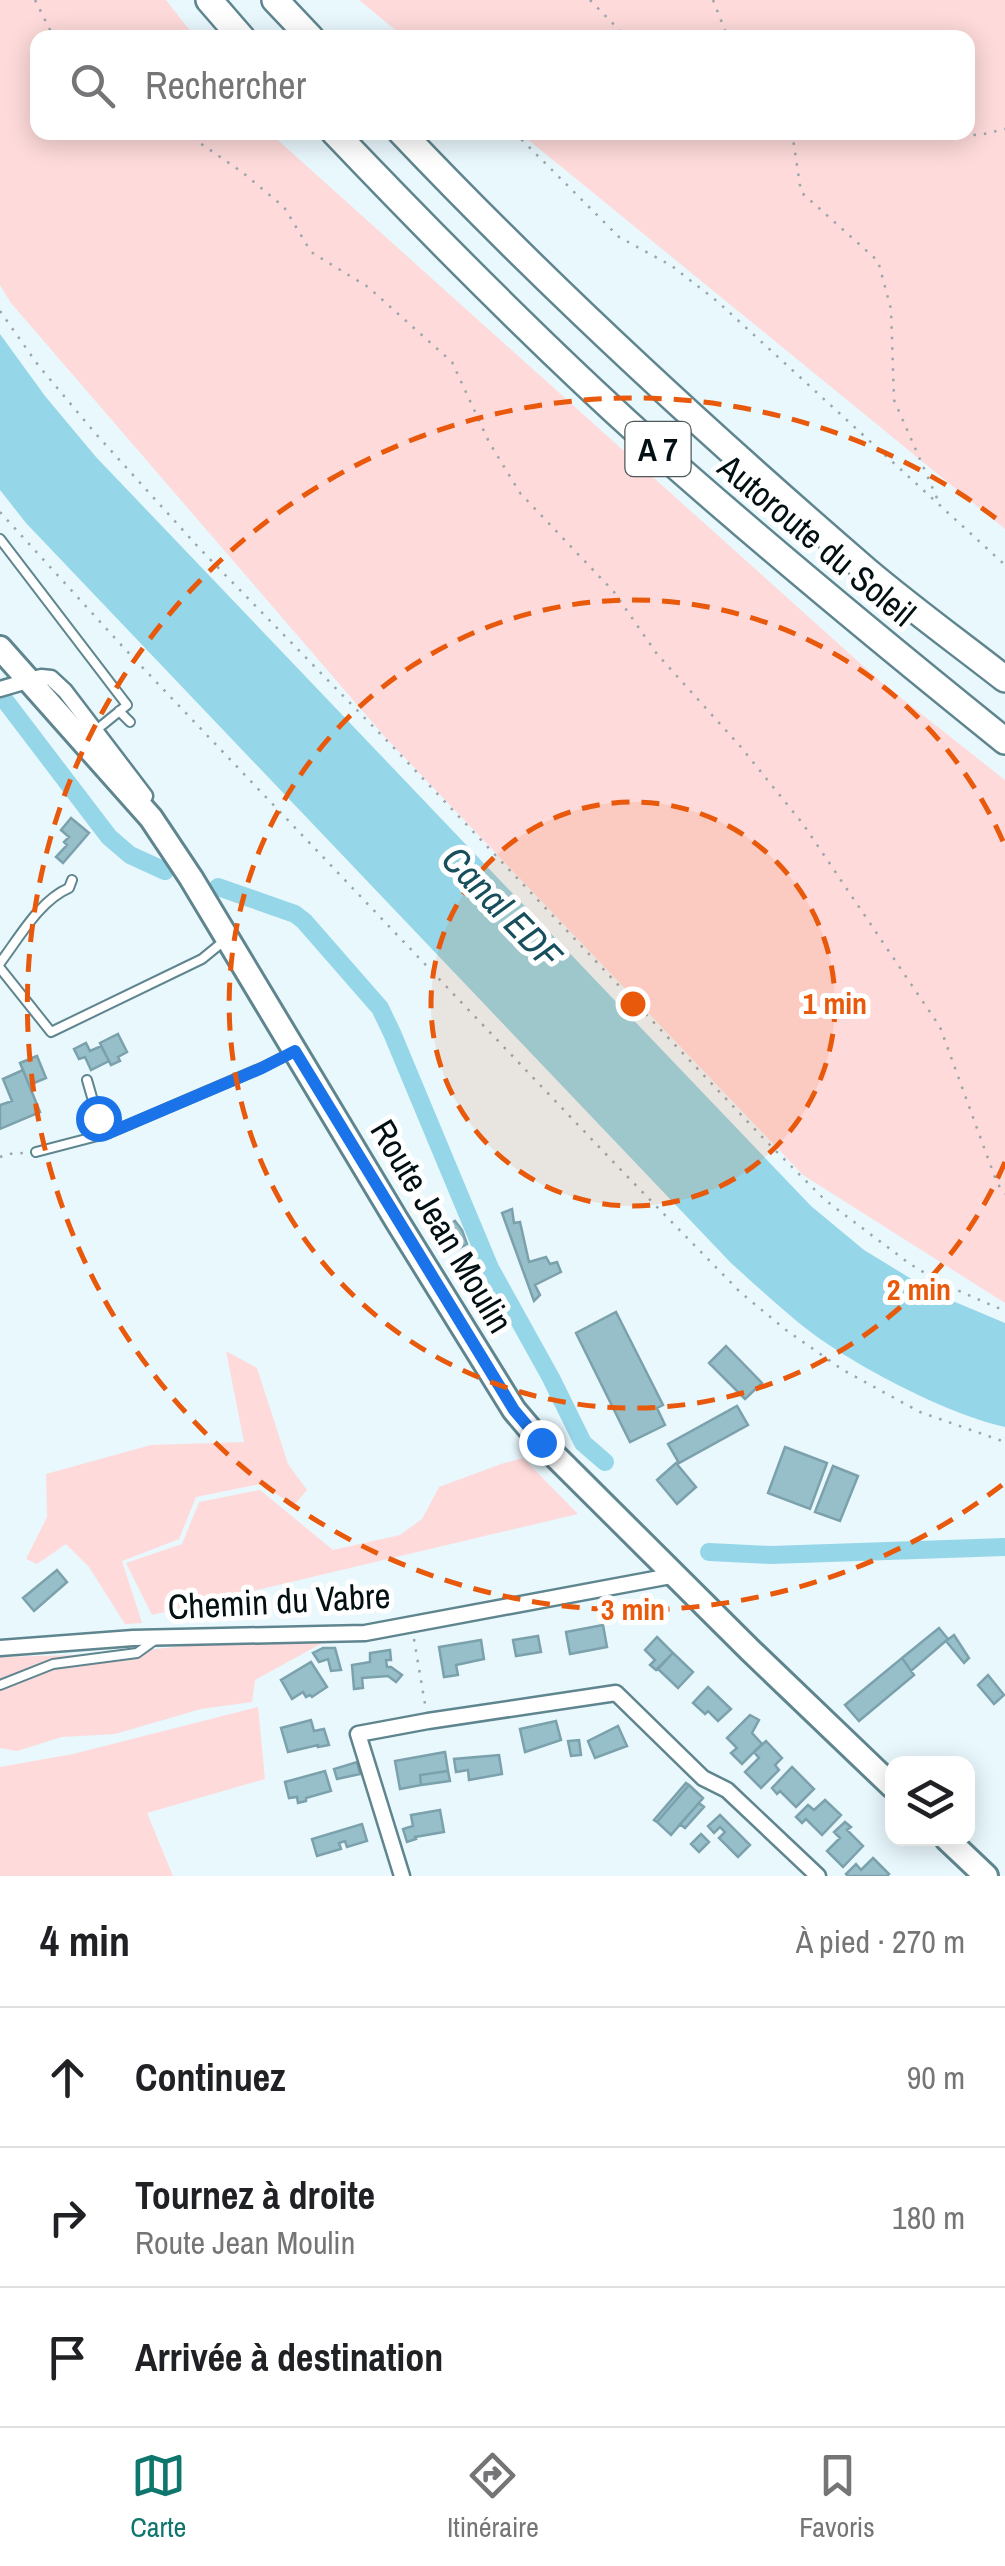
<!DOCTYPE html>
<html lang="fr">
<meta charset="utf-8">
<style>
:root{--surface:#fff;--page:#f2f2f2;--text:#202124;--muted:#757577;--line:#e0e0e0;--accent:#0f766e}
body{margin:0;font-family:"Archivo Narrow",sans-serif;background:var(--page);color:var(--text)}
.controls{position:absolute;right:30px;bottom:30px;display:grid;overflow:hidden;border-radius:20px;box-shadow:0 5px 25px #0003}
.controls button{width:90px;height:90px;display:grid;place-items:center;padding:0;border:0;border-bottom:2px solid var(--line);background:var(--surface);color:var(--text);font:50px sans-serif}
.stop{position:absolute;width:30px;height:30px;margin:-22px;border:8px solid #1a73e8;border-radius:50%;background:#fff}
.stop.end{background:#1a73e8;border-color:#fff;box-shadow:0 2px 10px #0008}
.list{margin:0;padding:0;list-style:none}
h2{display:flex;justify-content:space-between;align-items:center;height:130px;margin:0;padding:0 40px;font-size:42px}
h2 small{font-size:32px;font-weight:400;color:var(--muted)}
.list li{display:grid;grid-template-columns:65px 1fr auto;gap:30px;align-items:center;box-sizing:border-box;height:140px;padding:0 40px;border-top:2px solid var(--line)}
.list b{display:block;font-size:38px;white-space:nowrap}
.list p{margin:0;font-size:32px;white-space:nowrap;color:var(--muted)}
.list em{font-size:32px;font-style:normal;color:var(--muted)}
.icon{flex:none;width:55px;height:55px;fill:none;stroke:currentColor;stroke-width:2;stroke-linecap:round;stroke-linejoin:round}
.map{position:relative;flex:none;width:1005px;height:1876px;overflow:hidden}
.search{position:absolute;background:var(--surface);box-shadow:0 5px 25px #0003;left:30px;right:30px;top:30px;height:110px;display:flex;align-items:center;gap:25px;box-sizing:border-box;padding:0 35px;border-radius:20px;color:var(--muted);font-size:38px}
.sheet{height:550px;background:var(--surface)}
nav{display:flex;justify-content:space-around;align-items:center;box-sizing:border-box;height:140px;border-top:2px solid var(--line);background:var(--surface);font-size:28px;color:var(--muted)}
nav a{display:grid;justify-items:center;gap:5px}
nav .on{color:var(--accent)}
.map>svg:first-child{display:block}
</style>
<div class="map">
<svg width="1005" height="1876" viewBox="0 0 1005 1876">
<rect width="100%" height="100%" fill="#e9f8fd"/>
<path fill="#fedada" d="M0,0H166L195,37L38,38V132L270,133L881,682L1005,780V1303L803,1175L385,737L11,303L0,285Z
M359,0H1005V529L520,133L968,132V38L404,37Z
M226,1351L257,1368L288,1464L307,1490L294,1505L260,1484L196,1497L179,1539L122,1561L142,1623L125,1624L89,1567L66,1544L37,1564L26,1559L47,1517L46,1474L151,1445L244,1442Z
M523,1458L578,1514L152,1615L126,1563L182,1544L199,1502L260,1490L333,1550L400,1535L422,1519L439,1487L501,1464Z
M326,1641L255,1680L252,1702L201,1709L115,1734L62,1737L17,1751L0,1748V1657L111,1654L201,1644Z
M258,1707L265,1779L147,1813L173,1876H0V1767L73,1754Z"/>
<path fill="#95d6e8" d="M0,334L45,396L96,457L811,1206L864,1250L936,1294L1005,1323V1427C944,1413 848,1363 799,1323C776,1304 753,1283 730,1262L26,523L0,490Z"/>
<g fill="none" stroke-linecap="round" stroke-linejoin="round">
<path stroke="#95d6e8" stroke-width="18" d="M0,694L109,837L130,855L165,871
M218,887L295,914L304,921L380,1008L392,1033L490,1268L551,1378L583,1443L605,1462
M709,1552L771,1555L1005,1547"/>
</g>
<path fill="#97bfca" stroke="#7ba1ac" stroke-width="2.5" d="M71,818L89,833L63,863L56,857L67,845L64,842L69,837L61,830Z
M118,1034L127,1052L118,1057L120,1061L111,1065L100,1043Z
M86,1043L90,1051L101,1046L109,1061L91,1070L85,1057L79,1059L74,1049Z
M37,1056L46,1078L29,1085L20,1063Z
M23,1070L40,1112L0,1129V1105L12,1101L3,1079Z
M512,1209L514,1223L520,1222L529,1262L546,1257L550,1264L557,1262L561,1272L535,1285L540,1295L534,1301L502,1213Z
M455,1221L462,1230L467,1244L447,1255L434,1234Z
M616,1312L663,1405L657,1408L665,1425L630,1442L576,1333Z
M726,1346L762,1383L745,1399L709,1363Z
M737,1406L748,1425L679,1463L668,1444Z
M785,1447L827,1463L810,1509L768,1493Z
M676,1463L696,1487L677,1504L657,1480Z
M833,1466L858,1476L840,1521L815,1512Z
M57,1570L67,1582L34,1611L23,1598Z
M603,1625L607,1647L570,1654L566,1632Z
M939,1628L948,1639L911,1671L902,1658Z
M954,1635L969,1658L964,1663L946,1641Z
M538,1636L541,1652L516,1656L513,1640Z
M657,1637L673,1653L656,1670L650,1665L655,1660L645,1650Z
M481,1640L484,1659L456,1665L458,1675L444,1677L439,1647Z
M323,1648H335L341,1670L331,1671L328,1659L319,1662L313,1653Z
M390,1650L391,1660H386L387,1667H391L402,1675L396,1682L388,1676L362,1678L363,1688L354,1689L352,1665L370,1662V1653Z
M673,1653L693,1672L678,1688L658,1669Z
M902,1658L914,1675L859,1721L845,1705Z
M311,1662L327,1687L312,1697L310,1695L306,1697L303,1692L292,1699L281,1680Z
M988,1675L1004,1695L994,1704L978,1685Z
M708,1687L731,1709L718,1721L708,1711L705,1714L693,1703Z
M750,1715L759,1720L752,1733L762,1744L742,1764L731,1753L737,1748L727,1738Z
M311,1720L314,1731L324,1729L329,1745L318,1747V1745L288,1752L281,1728Z
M556,1721L561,1740L525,1752L520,1729Z
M618,1726L627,1746L595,1758L588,1741Z
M579,1740L581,1755L571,1756L568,1741Z
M766,1741L782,1758L775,1765L779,1770L761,1788L745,1772L759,1758L754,1752Z
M445,1752L448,1771L420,1775L421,1785L400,1789L395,1761Z
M499,1755L502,1774L469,1780L468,1770L456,1772L454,1759Z
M357,1762L360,1774L337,1779L334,1769Z
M792,1767L814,1789L796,1807L780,1791L777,1794L772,1788Z
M325,1771L331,1791L306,1798V1801L298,1803L297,1797L289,1798L285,1782Z
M448,1771L450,1781L421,1785L420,1775Z
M686,1783L689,1785L657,1822L654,1820Z
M689,1785L703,1798L671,1835L657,1822Z
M825,1800L841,1815L822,1835L806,1819L802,1823L796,1817L808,1805L814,1810Z
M699,1803L704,1807L685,1828L680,1824Z
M440,1810L444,1832L415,1837L416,1839L407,1842L403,1829L413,1826L411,1815Z
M720,1815L750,1845L738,1857L719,1838L725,1832L720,1827L714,1833L708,1826Z
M845,1822L851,1827L847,1830L863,1846L843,1867L827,1851L840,1838L834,1832Z
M362,1824L367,1841L347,1847L345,1841L339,1843L341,1849L317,1856L312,1839Z
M701,1834L709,1842L699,1852L691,1844Z
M873,1858L889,1874L887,1876H848L846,1874L856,1864L861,1870Z"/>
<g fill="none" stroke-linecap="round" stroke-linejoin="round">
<g stroke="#5f858f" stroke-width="12">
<path id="service" d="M0,539L127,705L95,731
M119,711L130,722
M0,963C19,938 40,900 69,888L72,880
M0,968L51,1032L202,959L224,941
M87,1080L98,1118L109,1133
M36,1152L109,1133L261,1068L291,1053
M0,1685L53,1664L137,1653L155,1640"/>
</g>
<g stroke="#5f858f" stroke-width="19">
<path id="minor" d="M0,689L41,677L51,678L65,691L145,796
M0,1648L133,1638L365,1633L676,1575
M402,1876L358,1734L428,1721L616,1693L703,1778L727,1790L818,1876"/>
</g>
<g stroke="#5f858f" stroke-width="28">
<path id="primary" d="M0,648L151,818L191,878L397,1221L514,1410L541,1442L750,1650L892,1786
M947,1839L986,1876"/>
</g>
<g stroke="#5f858f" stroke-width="30">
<path id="motorway" d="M209,0L242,38
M275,0L311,38
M334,132C434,237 536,340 643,437C761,542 882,642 1005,741
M401,132C548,287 706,432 867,571C912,609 959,643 1005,679"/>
</g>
<path stroke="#99a7ac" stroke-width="2.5" stroke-dasharray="2.5 8" stroke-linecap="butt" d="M35,0L54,38
M590,0L627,38
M713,0L728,38
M184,132L242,172L284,207L311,252L368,287L452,362L489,442L520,493L614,592L657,654L740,746L803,824L940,1027L997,1183L1005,1194
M514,132L619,237L672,266L718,302L1005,565
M792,132L801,192L878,261L891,309L894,400L940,505
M858,132L980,135L1005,129
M0,311L38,365L95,433L200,549L394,748L765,1140L825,1200L910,1264L943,1284L1005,1311
M0,512L123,647L621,1170L740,1292L786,1330L843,1370L920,1412L1005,1442
M0,1157L7,1154L24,1153
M414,1639L425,1704"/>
<use href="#service" stroke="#fff" stroke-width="8"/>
<use href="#minor" stroke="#fff" stroke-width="14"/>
<use href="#primary" stroke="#fff" stroke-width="22"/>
<use href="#motorway" stroke="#fff" stroke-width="25"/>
</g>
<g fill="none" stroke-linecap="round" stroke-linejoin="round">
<path stroke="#1a73e8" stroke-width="12" d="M98,1118L109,1133L262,1068L295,1051L514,1410L541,1442"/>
</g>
<circle cx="633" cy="1004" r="202" fill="#e8590c" fill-opacity=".12"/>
<g fill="none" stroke="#e8590c" stroke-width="5" stroke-dasharray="18 12">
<circle cx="633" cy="1004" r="202"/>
<path d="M1005 1162A404 404 0 1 1 1005 846"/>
<path d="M1002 1485A606 606 0 1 1 1002 523"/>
</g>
<g text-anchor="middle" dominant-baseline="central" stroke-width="10" stroke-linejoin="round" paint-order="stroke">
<rect fill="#fff" stroke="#4e575a" stroke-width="2.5" x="625.5" y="422" width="65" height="54" rx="8"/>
<g font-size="32" font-weight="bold" fill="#020f13">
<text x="658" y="449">A 7</text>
</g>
<g font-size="35" fill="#020f13" stroke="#fff">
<text transform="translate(817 540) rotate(40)">Autoroute du Soleil</text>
<text transform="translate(442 1226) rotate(59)">Route Jean Moulin</text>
<text transform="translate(279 1601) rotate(-3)">Chemin du Vabre</text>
</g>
<g font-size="38" font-style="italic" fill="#184f5c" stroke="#fff">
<text transform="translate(502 907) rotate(46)">Canal EDF</text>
</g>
</g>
<circle cx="633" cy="1004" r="15" fill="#e8590c" stroke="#fff" stroke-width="5"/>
<g font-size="30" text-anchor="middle" font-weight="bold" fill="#e8590c" stroke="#fff" stroke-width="10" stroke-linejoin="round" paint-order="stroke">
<text x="835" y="1014">1 min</text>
<text x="919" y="1300">2 min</text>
<text x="633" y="1620">3 min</text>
</g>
</svg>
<div class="controls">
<button><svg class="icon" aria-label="layers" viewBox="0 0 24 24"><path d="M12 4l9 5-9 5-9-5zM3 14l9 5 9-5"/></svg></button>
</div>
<div class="stop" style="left:98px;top:1118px"></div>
<div class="stop end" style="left:541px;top:1442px"></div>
<div class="search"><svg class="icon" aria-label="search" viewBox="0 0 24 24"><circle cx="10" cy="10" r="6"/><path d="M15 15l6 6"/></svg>Rechercher</div>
</div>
<section class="sheet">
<h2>4 min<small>À pied · 270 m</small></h2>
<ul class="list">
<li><svg class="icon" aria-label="ahead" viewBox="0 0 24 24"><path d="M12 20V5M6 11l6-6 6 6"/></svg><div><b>Continuez</b></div><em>90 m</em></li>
<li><svg class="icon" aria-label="right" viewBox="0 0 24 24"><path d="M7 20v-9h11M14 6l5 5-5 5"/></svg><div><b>Tournez à droite</b><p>Route Jean Moulin</p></div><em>180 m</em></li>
<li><svg class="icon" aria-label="arrive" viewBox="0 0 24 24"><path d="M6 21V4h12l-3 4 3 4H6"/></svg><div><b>Arrivée à destination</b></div></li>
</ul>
</section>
<nav>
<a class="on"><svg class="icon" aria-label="map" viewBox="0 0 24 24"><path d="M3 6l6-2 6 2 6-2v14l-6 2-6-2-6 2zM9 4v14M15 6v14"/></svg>Carte</a>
<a><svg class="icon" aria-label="directions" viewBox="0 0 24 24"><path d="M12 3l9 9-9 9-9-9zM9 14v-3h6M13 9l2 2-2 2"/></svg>Itinéraire</a>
<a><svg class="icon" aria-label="saved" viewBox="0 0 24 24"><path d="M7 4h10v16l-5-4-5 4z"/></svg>Favoris</a>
</nav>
